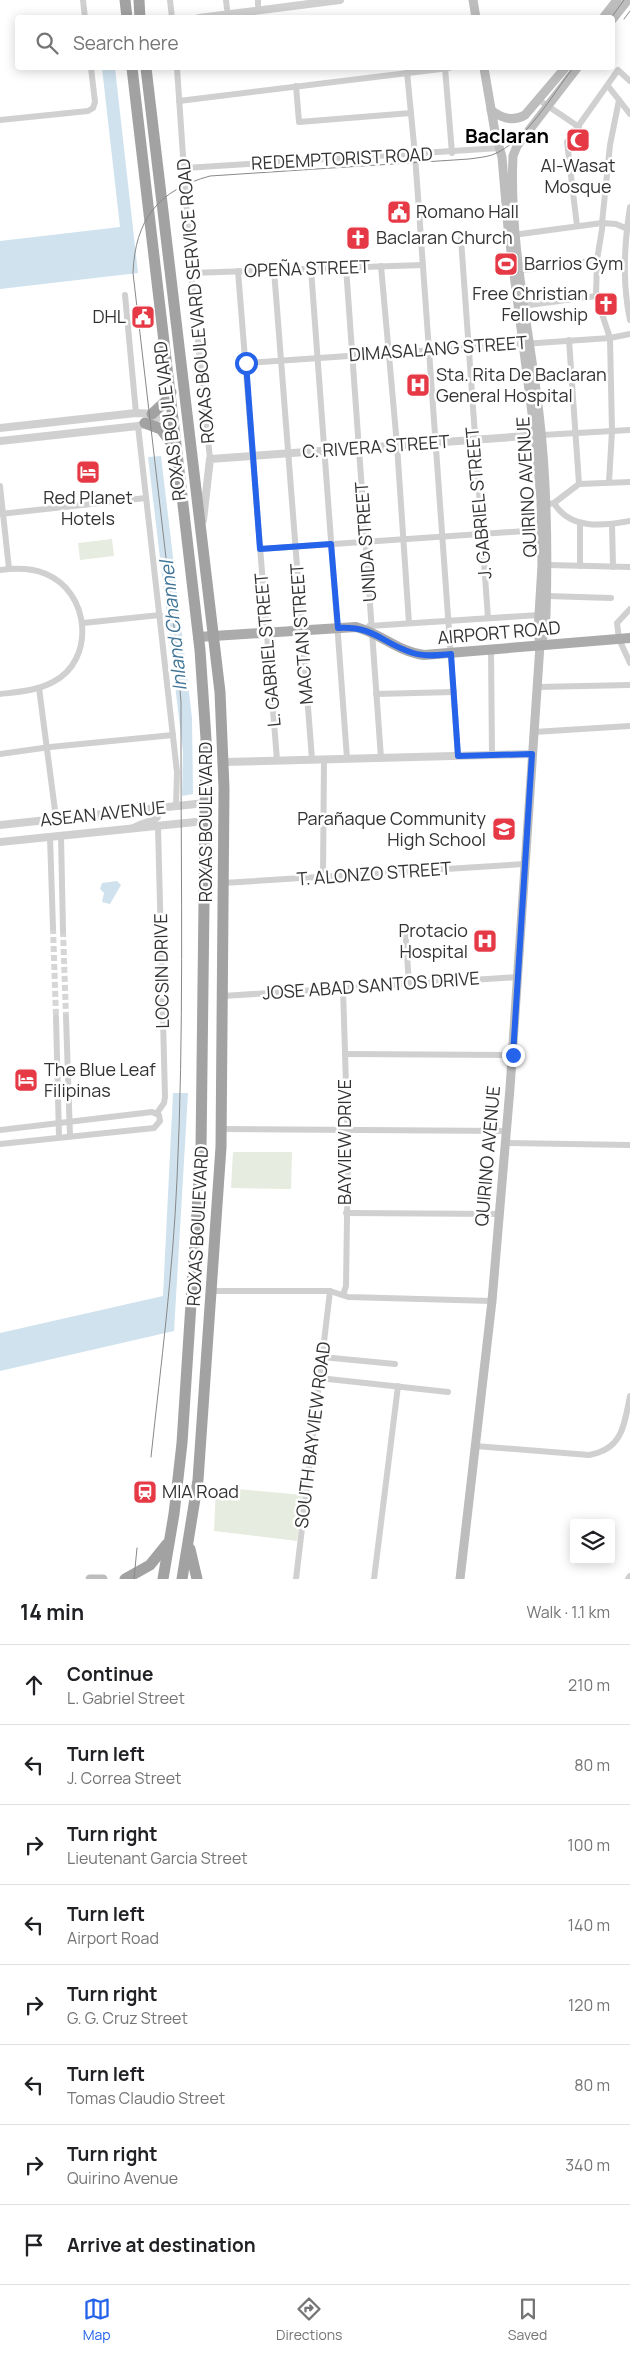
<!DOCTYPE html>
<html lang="en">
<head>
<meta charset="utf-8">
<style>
	body { margin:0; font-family:Manrope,sans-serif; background:#f6f6f6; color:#202124 }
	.controls { position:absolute; right:15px; bottom:15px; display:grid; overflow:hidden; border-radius:5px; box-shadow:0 2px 12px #0003 }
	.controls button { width:45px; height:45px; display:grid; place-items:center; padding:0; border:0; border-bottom:1px solid #e0e0e0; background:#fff; color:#202124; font:25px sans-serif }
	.stop { position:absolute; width:15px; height:15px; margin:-11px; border:4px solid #2563eb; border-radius:50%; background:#fff }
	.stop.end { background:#2563eb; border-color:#fff; box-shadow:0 1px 5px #0008 }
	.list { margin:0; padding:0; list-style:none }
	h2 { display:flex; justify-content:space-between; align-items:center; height:65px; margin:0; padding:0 20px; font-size:21px }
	h2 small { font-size:16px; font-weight:400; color:#757577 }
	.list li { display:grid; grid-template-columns:32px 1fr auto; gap:15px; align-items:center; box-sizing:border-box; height:80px; padding:0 20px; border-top:1px solid #e0e0e0 }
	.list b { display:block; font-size:19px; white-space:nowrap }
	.list p { margin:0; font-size:16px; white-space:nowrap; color:#757577 }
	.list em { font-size:16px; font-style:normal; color:#757577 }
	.icon { flex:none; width:28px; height:28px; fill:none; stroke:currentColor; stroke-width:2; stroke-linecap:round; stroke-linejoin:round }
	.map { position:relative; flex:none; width:630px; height:1579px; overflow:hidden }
	.search { position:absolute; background:#fff; box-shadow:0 2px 12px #0003; left:15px; right:15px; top:15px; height:55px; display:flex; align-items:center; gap:12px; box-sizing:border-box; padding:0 18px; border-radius:5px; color:#757577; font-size:19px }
	.sheet { height:705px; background:#fff }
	nav { display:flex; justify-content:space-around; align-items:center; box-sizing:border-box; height:70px; border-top:1px solid #e0e0e0; background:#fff; font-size:14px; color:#757577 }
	nav a { display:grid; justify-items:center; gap:2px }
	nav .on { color:#2563eb }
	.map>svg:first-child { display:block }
	.green { fill:#e6ecdf }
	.water { fill:#cfe2ee }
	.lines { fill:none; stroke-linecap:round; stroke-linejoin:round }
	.minor-tunnel { stroke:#d6d6d6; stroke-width:6; stroke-dasharray:6 3; stroke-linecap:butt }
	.minor { stroke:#d0d0d0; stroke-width:6 }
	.tertiary { stroke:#d0d0d0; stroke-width:8 }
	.secondary { stroke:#bdbdbd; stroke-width:9 }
	.primary { stroke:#ababab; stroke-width:10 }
	.trunk { stroke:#a2a2a2; stroke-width:11 }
	.tram { stroke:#888; stroke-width:1 }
	.route { stroke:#2563eb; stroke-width:6 }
	.labels { text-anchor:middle; stroke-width:5; stroke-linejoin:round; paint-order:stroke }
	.street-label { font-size:18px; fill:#333; stroke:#fff }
	.poi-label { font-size:18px; fill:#333; stroke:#fff; text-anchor:start }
	.water-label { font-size:19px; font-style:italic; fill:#3f7597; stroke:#fff }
	.quarter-label { font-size:20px; font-weight:bold; fill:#000; stroke:#fff }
</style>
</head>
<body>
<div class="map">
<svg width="630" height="1579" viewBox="0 0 630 1579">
	<rect width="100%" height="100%" fill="#fff"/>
	<g class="green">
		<polygon points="112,539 114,556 80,560 78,543"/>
		<polygon points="233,1152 292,1152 291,1189 231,1188"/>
		<polygon points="216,1487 303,1495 297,1541 214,1531"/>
	</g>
	<g class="water">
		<polygon points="102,68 115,68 138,273 0,289 0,241 120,227"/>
		<polygon points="161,456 192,718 193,794 182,796 183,752 148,457"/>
		<polygon points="117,881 121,885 110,904 102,902 104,893 100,889 102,883"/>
		<polygon points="173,1093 188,1093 174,1331 0,1371 0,1333 163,1296"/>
	</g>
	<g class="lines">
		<g class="minor-tunnel">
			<polyline points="53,928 56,1017"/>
			<polyline points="63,931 66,1017"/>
		</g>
		<g class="minor">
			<polyline points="83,0 85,18"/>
			<polyline points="170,0 172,18"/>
			<polyline points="226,0 227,9"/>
			<polyline points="258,0 258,5"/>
			<polyline points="177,68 191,273 210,459"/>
			<polyline points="445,68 452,153"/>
			<polyline points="407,72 415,155 458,756"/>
			<polyline points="296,86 299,122 411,113"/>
			<polyline points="608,86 630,114"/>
			<polyline points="539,100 579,127"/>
			<polyline points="179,101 449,68"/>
			<polyline points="0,120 88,111 93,108 95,102 91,68"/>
			<polyline points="185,168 500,148"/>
			<path d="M630 207C624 245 622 283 630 320"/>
			<polyline points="602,223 610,145 619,100"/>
			<polyline points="603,223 597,260 596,296 610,338 612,431 609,482"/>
			<polyline points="577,226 567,142 618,70 630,81"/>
			<polyline points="513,235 602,223 616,224 630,230"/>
			<polyline points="461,239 488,618"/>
			<polyline points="381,266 397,445 409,623"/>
			<polyline points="346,267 381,758"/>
			<polyline points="311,269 347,758"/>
			<polyline points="274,270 312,759"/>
			<polyline points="238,271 277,760"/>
			<polyline points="517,271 597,260"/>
			<polyline points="191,273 423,265"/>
			<polyline points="125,295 136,413"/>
			<polyline points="522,306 596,296"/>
			<polyline points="569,340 579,484"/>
			<polyline points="246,363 610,338 630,334"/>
			<polyline points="138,426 177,772 176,806"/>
			<polyline points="542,435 630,430"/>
			<polyline points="0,486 9,569"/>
			<path d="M554 503C570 530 603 526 630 521"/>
			<polyline points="544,505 554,503 579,484 630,482"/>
			<polyline points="0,514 146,498"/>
			<polyline points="612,524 613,567"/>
			<polyline points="260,549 541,530"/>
			<polyline points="548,565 630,567"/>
			<polyline points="580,566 580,524"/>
			<path d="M0 570C15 568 32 568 46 574 90 592 96 660 53 682 36 691 18 692 0 694"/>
			<polyline points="547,596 611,598"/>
			<polyline points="630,609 617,623 619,639 630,663"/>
			<polyline points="83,623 160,615"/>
			<polyline points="369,626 539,615"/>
			<polyline points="491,650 492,755"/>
			<polyline points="537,687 630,685"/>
			<polyline points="39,688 56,818"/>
			<polyline points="376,694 454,692"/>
			<polyline points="534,732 630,726"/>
			<polyline points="0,754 50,747 173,735"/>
			<polyline points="61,836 63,931"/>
			<polyline points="50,837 53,928"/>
			<polyline points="323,877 324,759"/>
			<polyline points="223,883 525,864"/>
			<polyline points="405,927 409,984"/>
			<polyline points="223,996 518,977"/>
			<polyline points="56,1017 59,1137"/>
			<polyline points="66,1017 70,1136"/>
			<polyline points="345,1054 513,1055"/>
			<polyline points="157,1113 164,1103 165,1097 158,826"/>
			<polyline points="221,1129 506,1131"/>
			<polyline points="0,1130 152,1112 159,1115 160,1121 154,1128 0,1144"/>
			<polyline points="505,1143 630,1145"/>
			<polyline points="346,1213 499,1214"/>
			<polyline points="212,1291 330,1291 348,1297 492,1301"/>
			<polyline points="343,1295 346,1286 348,1149 343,988"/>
			<polyline points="322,1357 395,1364"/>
			<polyline points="319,1378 448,1392"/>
			<path d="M475 1446 589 1455C623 1449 624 1425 630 1396"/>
			<polyline points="296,1579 330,1291"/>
			<polyline points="374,1579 398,1386"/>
			<polyline points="628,1579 630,1576"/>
		</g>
		<g class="tertiary">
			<polyline points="199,18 340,0"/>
			<polyline points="0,428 136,413 155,414 157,417 156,420 138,426 0,441"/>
			<polyline points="203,520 210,459 540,435"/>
			<polyline points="224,762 532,754"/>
			<polyline points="0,825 205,803"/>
			<path d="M134 828C141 823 151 823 157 817L156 808"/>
			<polyline points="0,842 205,821"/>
		</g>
		<g class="secondary">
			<polyline points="473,0 476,18"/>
			<polyline points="603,18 617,0"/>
			<polyline points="612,20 627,1"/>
			<polyline points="484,68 495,132 502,157 508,228 536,444 541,500 542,565 538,631 540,645"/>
			<path d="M491 110C501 118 513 122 525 115L565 68"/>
			<polyline points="90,1579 103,1579"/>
			<path d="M460 1579 492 1301 510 1088 540 645 545 632 546 614C548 546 547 480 539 413 529 328 509 241 513 156L517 146 577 68"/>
		</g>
		<path class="primary" d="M198 637 356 627C380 633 398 652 424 655L630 638"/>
		<g class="trunk">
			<polyline points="125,0 127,18"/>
			<polyline points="139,0 140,18"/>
			<polyline points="132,68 200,650 206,739 201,1149 182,1443 174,1514 163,1579"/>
			<polyline points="146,68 220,692 224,788 221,1147 198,1480 182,1579"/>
			<polyline points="152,414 166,401 171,392"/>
			<polyline points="145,423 161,429 175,448"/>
			<polyline points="190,1549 197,1579"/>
			<polyline points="125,1579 150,1565 167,1544"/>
		</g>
		<g class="tram">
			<polyline points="611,18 624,0"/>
			<polyline points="624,19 630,11"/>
			<path d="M151 1457C161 1364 173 1272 177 1179 184 1033 181 886 181 741V702L176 644 133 273C135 220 158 190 210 176L469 159C477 158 485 157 492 155 526 142 552 95 573 68"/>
			<polyline points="134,1579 137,1548"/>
		</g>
	</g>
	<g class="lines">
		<path class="route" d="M246 363 260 549 331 544 338 628C375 626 381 643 413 653 425 657 439 655 451 654L458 756 532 754 513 1055"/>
	</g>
	<defs>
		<g id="mosque-square" transform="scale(1.25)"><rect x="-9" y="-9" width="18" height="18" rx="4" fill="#e63946" stroke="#fff"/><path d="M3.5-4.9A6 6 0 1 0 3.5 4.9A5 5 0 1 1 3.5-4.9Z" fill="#fff"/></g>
		<g id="civic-square" transform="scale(1.25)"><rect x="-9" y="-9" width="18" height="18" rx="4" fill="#e63946" stroke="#fff"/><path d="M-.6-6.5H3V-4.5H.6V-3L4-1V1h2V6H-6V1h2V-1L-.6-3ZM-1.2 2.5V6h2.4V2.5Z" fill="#fff"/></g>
		<g id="church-square" transform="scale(1.25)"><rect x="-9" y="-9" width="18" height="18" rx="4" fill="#e63946" stroke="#fff"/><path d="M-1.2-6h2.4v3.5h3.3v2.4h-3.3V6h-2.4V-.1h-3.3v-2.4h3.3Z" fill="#fff"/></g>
		<g id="stadium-square" transform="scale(1.25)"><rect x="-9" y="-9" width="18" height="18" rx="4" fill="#e63946" stroke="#fff"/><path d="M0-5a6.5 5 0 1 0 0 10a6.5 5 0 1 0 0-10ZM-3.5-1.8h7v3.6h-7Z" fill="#fff"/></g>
		<g id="hospital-square" transform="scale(1.25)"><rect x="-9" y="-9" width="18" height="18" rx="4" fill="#e63946" stroke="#fff"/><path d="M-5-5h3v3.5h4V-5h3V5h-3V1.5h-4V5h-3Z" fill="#fff"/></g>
		<g id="hotel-square" transform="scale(1.25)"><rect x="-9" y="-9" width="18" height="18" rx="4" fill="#e63946" stroke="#fff"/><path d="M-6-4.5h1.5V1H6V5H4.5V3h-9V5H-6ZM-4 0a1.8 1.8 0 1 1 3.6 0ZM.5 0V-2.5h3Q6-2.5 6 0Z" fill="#fff"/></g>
		<g id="school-square" transform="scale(1.25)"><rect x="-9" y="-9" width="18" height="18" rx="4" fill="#e63946" stroke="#fff"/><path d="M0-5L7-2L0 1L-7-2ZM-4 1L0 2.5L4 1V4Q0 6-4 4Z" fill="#fff"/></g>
		<g id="station-square" transform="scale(1.25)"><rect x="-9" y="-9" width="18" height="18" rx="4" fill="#e63946" stroke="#fff"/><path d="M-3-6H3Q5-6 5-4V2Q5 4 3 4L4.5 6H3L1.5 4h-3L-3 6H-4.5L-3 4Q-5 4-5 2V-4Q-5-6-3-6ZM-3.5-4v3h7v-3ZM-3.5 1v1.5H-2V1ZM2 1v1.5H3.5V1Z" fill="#fff"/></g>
	</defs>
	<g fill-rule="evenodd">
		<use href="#mosque-square" x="578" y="140"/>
		<use href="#civic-square" x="399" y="212"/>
		<use href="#church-square" x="358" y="238"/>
		<use href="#stadium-square" x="506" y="264"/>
		<use href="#church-square" x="606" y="304"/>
		<use href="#civic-square" x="143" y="317"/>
		<use href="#hospital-square" x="418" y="385"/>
		<use href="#hotel-square" x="88" y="472"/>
		<use href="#school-square" x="504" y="829"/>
		<use href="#hospital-square" x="485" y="941"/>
		<use href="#hotel-square" x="26" y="1080"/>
		<use href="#station-square" x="145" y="1492"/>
	</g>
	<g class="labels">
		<g class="street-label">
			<text transform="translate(342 159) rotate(-3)" y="6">REDEMPTORIST ROAD</text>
			<text transform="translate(307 269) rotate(-2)" y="6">OPEÑA STREET</text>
			<text transform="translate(196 301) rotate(-95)" y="6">ROXAS BOULEVARD SERVICE ROAD</text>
			<text transform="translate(438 349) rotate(-4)" y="6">DIMASALANG STREET</text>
			<text transform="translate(170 421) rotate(-97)" y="6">ROXAS BOULEVARD</text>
			<text transform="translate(376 447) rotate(-4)" y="6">C. RIVERA STREET</text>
			<text transform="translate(527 487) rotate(-93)" y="6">QUIRINO AVENUE</text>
			<text transform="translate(479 503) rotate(-95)" y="6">J. GABRIEL STREET</text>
			<text transform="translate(366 542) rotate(-94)" y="6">UNIDA STREET</text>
			<text transform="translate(499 633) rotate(-5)" y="6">AIRPORT ROAD</text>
			<text transform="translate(302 634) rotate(-94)" y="6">MACTAN STREET</text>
			<text transform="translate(268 650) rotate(-95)" y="6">L. GABRIEL STREET</text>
			<text transform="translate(103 814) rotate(-6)" y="6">ASEAN AVENUE</text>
			<text transform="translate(206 822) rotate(-90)" y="6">ROXAS BOULEVARD</text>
			<text transform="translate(374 874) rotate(-4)" y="6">T. ALONZO STREET</text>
			<text transform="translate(162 971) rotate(-91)" y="6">LOCSIN DRIVE</text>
			<text transform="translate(371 986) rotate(-4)" y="6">JOSE ABAD SANTOS DRIVE</text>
			<text transform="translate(345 1142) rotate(-90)" y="6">BAYVIEW DRIVE</text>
			<text transform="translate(488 1156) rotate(-85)" y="6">QUIRINO AVENUE</text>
			<text transform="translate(198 1226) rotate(-87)" y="6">ROXAS BOULEVARD</text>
			<text transform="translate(313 1435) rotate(-83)" y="6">SOUTH BAYVIEW ROAD</text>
		</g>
		<g class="poi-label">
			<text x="578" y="172" text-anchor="middle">Al-Wasat<tspan x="578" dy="21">Mosque</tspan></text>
			<text x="416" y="218">Romano Hall</text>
			<text x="376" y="244">Baclaran Church</text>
			<text x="524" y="270">Barrios Gym</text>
			<text x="588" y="300" text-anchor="end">Free Christian<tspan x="588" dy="21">Fellowship</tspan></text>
			<text x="126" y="323" text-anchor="end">DHL</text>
			<text x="436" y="381">Sta. Rita De Baclaran<tspan x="436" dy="21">General Hospital</tspan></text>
			<text x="88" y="504" text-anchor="middle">Red Planet<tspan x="88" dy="21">Hotels</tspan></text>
			<text x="486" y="825" text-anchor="end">Parañaque Community<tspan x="486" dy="21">High School</tspan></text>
			<text x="468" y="937" text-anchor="end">Protacio<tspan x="468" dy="21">Hospital</tspan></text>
			<text x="44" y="1076">The Blue Leaf<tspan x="44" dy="21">Filipinas</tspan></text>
			<text x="162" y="1498">MIA Road</text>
		</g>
		<g class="water-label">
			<text transform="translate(173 626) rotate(-96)" y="7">Inland Channel</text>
		</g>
		<g class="quarter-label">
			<text x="507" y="143">Baclaran</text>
		</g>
	</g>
</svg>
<div class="controls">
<button><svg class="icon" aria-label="layers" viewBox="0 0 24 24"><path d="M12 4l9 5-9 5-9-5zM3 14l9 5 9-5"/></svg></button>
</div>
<div class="stop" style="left:246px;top:363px"></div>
<div class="stop end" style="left:513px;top:1055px"></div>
<div class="search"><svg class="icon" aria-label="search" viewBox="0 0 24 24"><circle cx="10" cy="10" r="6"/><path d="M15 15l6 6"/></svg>Search here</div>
</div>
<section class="sheet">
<h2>14 min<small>Walk · 1.1 km</small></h2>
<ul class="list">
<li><svg class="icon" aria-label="ahead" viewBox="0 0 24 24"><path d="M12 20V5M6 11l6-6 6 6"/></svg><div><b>Continue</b><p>L. Gabriel Street</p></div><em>210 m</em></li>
<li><svg class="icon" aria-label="left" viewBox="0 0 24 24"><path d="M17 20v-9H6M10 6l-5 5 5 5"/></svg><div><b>Turn left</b><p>J. Correa Street</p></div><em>80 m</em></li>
<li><svg class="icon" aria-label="right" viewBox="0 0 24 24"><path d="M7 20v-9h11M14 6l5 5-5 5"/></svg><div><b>Turn right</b><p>Lieutenant Garcia Street</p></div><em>100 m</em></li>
<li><svg class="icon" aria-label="left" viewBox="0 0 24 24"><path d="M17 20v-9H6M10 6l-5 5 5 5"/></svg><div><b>Turn left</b><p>Airport Road</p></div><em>140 m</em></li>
<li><svg class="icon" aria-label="right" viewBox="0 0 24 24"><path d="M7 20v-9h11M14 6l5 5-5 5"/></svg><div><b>Turn right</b><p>G. G. Cruz Street</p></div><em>120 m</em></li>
<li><svg class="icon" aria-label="left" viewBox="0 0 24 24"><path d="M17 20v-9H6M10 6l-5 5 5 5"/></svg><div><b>Turn left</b><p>Tomas Claudio Street</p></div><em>80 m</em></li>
<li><svg class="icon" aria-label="right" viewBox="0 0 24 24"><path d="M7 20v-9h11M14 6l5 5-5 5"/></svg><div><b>Turn right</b><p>Quirino Avenue</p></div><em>340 m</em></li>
<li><svg class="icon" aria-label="arrive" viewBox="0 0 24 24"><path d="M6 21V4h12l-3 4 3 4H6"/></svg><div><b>Arrive at destination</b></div></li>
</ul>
</section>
<nav>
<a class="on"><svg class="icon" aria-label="map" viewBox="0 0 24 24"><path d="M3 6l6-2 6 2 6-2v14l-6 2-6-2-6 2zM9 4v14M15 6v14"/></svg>Map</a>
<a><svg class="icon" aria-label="directions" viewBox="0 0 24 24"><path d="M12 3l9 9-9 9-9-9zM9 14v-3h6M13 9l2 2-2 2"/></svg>Directions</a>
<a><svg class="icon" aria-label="saved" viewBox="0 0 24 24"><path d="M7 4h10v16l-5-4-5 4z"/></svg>Saved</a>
</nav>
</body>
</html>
